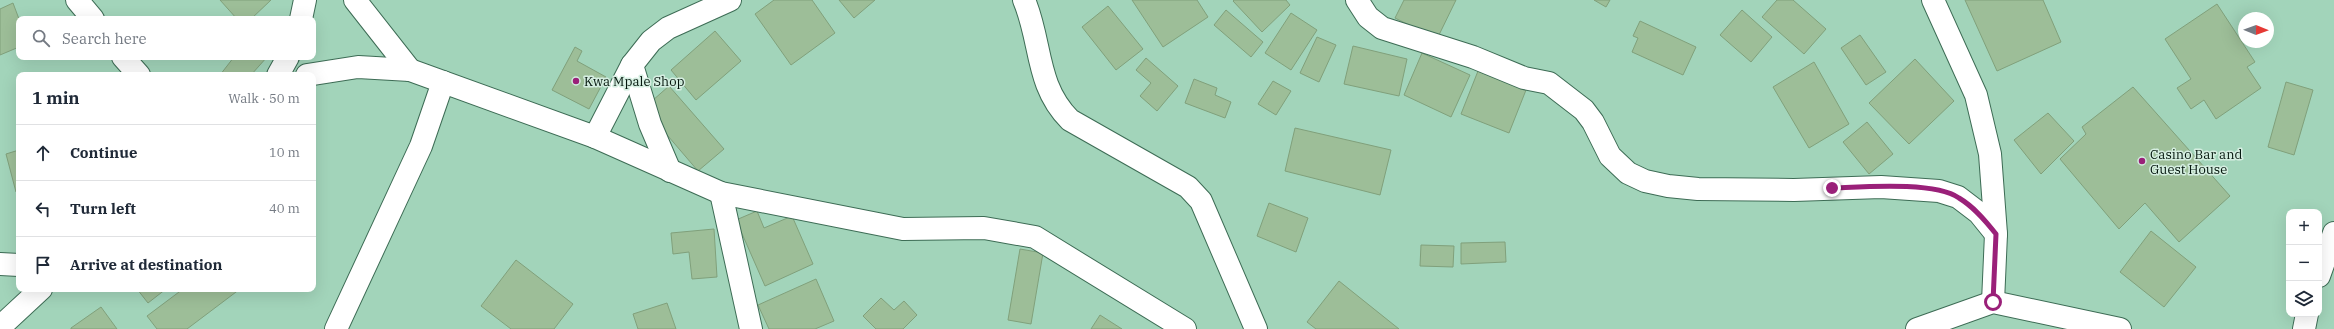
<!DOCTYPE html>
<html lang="en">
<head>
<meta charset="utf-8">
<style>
	body { margin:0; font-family:"IBM Plex Serif",serif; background:#f2f2f3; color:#1f2937 }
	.controls { position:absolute; right:12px; bottom:12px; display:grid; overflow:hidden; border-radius:8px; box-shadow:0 4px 16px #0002 }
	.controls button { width:36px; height:36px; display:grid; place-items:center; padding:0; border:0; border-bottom:1px solid #e0e1e3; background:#fff; color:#1f2937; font:20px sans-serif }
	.compass { position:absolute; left:2238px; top:12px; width:36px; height:36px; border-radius:50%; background:#fff; box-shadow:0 4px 16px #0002; rotate:91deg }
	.stop { position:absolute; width:12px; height:12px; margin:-9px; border:3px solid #9a2079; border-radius:50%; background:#fff }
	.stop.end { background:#9a2079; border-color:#fff; box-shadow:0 1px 4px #0008 }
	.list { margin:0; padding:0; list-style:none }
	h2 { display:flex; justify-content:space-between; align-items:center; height:52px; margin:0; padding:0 16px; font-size:17px }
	h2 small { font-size:13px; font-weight:400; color:#747a83 }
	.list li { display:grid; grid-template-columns:26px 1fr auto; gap:12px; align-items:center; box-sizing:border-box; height:56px; padding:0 16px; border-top:1px solid #e0e1e3 }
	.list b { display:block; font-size:15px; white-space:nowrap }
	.list em { font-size:13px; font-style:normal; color:#747a83 }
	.icon { flex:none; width:22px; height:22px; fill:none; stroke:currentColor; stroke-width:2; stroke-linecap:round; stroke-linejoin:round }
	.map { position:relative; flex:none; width:2334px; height:329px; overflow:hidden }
	.search { position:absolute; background:#fff; box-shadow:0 4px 16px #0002; left:16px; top:16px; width:300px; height:44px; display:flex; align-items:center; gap:10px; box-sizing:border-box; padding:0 14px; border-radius:8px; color:#747a83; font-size:15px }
	.panel { position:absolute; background:#fff; box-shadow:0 4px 16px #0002; left:16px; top:72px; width:300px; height:220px; border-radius:8px }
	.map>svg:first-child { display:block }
	.building { fill:#9dbe98; stroke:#80a07b }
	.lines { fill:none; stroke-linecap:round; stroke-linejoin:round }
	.minor-casing { stroke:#3d6c55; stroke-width:24 }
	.minor { stroke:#fff; stroke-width:22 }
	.route { stroke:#9a2079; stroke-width:5 }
	.poi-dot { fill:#9a2079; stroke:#d5eee1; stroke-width:1.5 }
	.labels { text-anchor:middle; stroke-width:3; stroke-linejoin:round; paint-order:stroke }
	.poi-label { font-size:13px; fill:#03150c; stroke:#d5eee1; text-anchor:start }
</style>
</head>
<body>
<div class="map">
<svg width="2334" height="329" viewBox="0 0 2334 329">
	<rect width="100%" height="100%" fill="#a2d4ba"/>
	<g class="building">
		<polygon points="220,0 271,0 251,19 237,19"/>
		<polygon points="774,0 812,0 835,33 791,65 755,14"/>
		<polygon points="839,0 875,0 854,18"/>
		<polygon points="1132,0 1197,0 1208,17 1163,47"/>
		<polygon points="1234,0 1286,0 1290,5 1262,32 1233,1"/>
		<polygon points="1404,0 1456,0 1437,39 1395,18"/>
		<polygon points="1594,0 1610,0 1606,7"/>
		<polygon points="1777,0 1793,0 1826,29 1804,54 1762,17"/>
		<polygon points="1965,0 2043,0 2061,42 1997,71"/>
		<polygon points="13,3 19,19 19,47 0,55 0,9"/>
		<polygon points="2217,4 2255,62 2247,67 2261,88 2216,119 2204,100 2191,109 2177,88 2191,79 2165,39"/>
		<polygon points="1108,6 1143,49 1116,70 1082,27"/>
		<polygon points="1226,10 1263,42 1251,57 1214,25"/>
		<polygon points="1742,10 1772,37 1751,62 1720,35"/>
		<polygon points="1291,13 1317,30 1291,70 1265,53"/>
		<polygon points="1640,21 1696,47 1683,75 1632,52 1638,38 1633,36"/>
		<polygon points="715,31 741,61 696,100 671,70"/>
		<polygon points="1860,35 1886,72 1866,85 1841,48"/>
		<polygon points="1317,37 1336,45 1319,82 1300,73"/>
		<polygon points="1353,46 1407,59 1399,96 1344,84"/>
		<polygon points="575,47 582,51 577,61 606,77 589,109 552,90"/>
		<polygon points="1422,53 1470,75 1451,117 1404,95"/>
		<polygon points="234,57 267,57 251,75 220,75"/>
		<polygon points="1146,58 1178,86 1157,111 1140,96 1151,83 1136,70"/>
		<polygon points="1915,59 1954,101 1909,144 1869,103"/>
		<polygon points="1814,62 1849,124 1809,148 1773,87"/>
		<polygon points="1478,71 1526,90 1509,133 1461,114"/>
		<polygon points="1194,79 1217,88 1215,95 1231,102 1225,118 1185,103"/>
		<polygon points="1273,81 1291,91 1276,115 1258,104"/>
		<polygon points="2286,82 2313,90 2294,155 2268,147"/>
		<polygon points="669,86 724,149 698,171 644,108"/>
		<polygon points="2133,87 2230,196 2179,242 2145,203 2119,229 2060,159 2086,134 2082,127"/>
		<polygon points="2048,113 2074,141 2041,174 2014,140"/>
		<polygon points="1867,122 1893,154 1869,174 1843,142"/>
		<polygon points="1295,128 1391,150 1380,195 1285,171"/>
		<polygon points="19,150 19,192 16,192 6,154"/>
		<polygon points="1269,203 1308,218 1296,252 1257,236"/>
		<polygon points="757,211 764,228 792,216 813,264 765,286 736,220"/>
		<polygon points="714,229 717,277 692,279 689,252 673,254 671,233"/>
		<polygon points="2151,231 2196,267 2164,307 2120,272"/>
		<polygon points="1505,242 1506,262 1461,264 1461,243"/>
		<polygon points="1421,245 1454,246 1453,267 1420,266"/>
		<polygon points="1020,249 1043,253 1031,324 1008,320"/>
		<polygon points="516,260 573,304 554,329 511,329 481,306"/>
		<polygon points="816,279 834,321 815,329 769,329 758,305"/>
		<polygon points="1339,281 1399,329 1316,329 1307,322"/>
		<polygon points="137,289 166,289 148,303"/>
		<polygon points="183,289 240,289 187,329 157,329 147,316"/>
		<polygon points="881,298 894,310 904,301 917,315 903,329 876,329 863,316"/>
		<polygon points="667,303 676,329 638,329 633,314"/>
		<polygon points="101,307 117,329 71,329 71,328"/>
		<polygon points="1100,315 1122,329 1091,329"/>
	</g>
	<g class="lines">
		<g class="minor-casing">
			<g id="minor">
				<polyline points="77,0 93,19"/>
				<polyline points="355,0 410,70"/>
				<path d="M1024 0C1042 42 1035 85 1070 120L1188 187 1201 201 1256 329"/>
				<polyline points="1357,0 1368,17 1382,28 1473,57 1524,78 1549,83 1584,110 1593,122 1610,156 1628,173 1645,181 1668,186 1698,189 1794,190 1881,187 1939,191 1958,197 1979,213 1996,234"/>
				<polyline points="1933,0 1976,95 1990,154 1996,234 1993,302"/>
				<polyline points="301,19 305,0"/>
				<polyline points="123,57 139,75"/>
				<polyline points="278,75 288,57"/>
				<polyline points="307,75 358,67 410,70 595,137 721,193 903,229 984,228 1035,237 1185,329"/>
				<polyline points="595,137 632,65"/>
				<polyline points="670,171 650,124 632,65 651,41 668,28 730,0"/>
				<polyline points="721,193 751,329"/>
				<polyline points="0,264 19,265"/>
				<polyline points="2319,276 2334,233"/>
				<polyline points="0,327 41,289"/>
				<polyline points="336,329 421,146 443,82"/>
				<polyline points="1917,329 1993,302 2120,329"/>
				<polyline points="2304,329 2307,314"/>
			</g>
		</g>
		<use href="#minor" class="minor"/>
	</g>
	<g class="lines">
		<path class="route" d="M1832 188C1862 187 1934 181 1959 198 1974 207 1985 220 1996 234L1993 302"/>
	</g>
	<g class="poi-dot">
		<circle cx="576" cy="81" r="4"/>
		<circle cx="2142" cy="161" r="4"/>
	</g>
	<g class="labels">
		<g class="poi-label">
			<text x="584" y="86">Kwa Mpale Shop</text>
			<text x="2150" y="159">Casino Bar and<tspan x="2150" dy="15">Guest House</tspan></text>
		</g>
	</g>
</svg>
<div class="controls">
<button>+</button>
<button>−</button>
<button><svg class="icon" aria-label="layers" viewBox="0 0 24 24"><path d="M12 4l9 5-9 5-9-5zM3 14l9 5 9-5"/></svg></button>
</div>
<svg class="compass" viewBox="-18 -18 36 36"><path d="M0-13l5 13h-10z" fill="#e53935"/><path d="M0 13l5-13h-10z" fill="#747a83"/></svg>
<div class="stop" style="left:1993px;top:302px"></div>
<div class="stop end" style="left:1832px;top:188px"></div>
<div class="search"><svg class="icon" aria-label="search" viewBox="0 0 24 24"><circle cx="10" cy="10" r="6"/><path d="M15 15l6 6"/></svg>Search here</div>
<section class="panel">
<h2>1 min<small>Walk · 50 m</small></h2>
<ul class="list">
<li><svg class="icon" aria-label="ahead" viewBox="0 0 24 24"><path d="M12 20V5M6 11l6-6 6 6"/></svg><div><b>Continue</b></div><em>10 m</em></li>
<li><svg class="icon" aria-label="left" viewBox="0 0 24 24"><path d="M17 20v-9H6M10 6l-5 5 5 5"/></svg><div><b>Turn left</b></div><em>40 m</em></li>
<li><svg class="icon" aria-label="arrive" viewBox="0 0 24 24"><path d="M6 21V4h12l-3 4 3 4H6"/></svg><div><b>Arrive at destination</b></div></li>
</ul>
</section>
</div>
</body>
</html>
